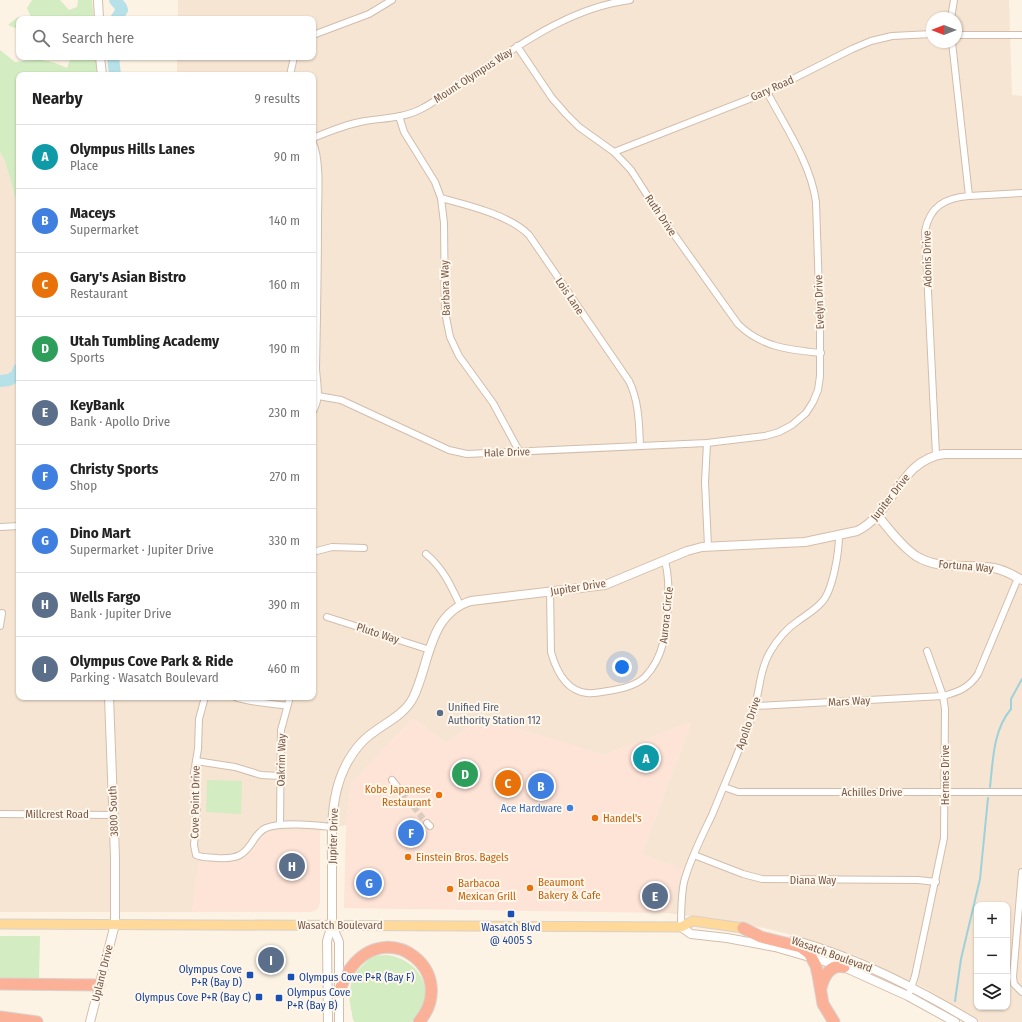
<!DOCTYPE html>
<html lang="en">
<head>
<meta charset="utf-8">
<style>
	body { margin:0; font-family:"Fira Sans Condensed",sans-serif; background:#f2f2f2; color:#222 }
	.controls { position:absolute; right:12px; bottom:12px; display:grid; overflow:hidden; border-radius:8px; box-shadow:0 1px 3px #0004 }
	.controls button { width:36px; height:36px; display:grid; place-items:center; padding:0; border:0; border-bottom:1px solid #e0e0e0; background:#fff; color:#222; font:20px sans-serif }
	.compass { position:absolute; left:926px; top:12px; width:36px; height:36px; border-radius:50%; background:#fff; box-shadow:0 1px 3px #0004; rotate:270deg }
	.you { position:absolute; left:622px; top:667px; width:14px; height:14px; margin:-10px; border:3px solid #fff; border-radius:50%; background:#1a73e8; box-shadow:0 0 0 6px #1a73e833 }
	.badge { display:grid; place-items:center; width:26px; height:26px; border-radius:50%; background:#0b8043; color:#fff; font-size:13px; font-weight:700 }
	.pin { position:absolute; translate:-50% -50%; border:2px solid #fff; box-shadow:0 1px 4px #0006 }
	.list { margin:0; padding:0; list-style:none }
	h2 { display:flex; justify-content:space-between; align-items:center; height:52px; margin:0; padding:0 16px; font-size:17px }
	h2 small { font-size:13px; font-weight:400; color:#767676 }
	.list li { display:grid; grid-template-columns:26px 1fr auto; gap:12px; align-items:center; box-sizing:border-box; height:64px; padding:0 16px; border-top:1px solid #e0e0e0 }
	.list b { display:block; font-size:15px; white-space:nowrap }
	.list p { margin:0; font-size:13px; white-space:nowrap; color:#767676 }
	.list em { font-size:13px; font-style:normal; color:#767676 }
	.icon { flex:none; width:22px; height:22px; fill:none; stroke:currentColor; stroke-width:2; stroke-linecap:round; stroke-linejoin:round }
	.map { position:relative; flex:none; width:1022px; height:1022px; overflow:hidden }
	.search { position:absolute; background:#fff; box-shadow:0 1px 3px #0004; left:16px; top:16px; width:300px; height:44px; display:flex; align-items:center; gap:10px; box-sizing:border-box; padding:0 14px; border-radius:8px; color:#767676; font-size:15px }
	.panel { position:absolute; background:#fff; box-shadow:0 1px 3px #0004; left:16px; top:72px; width:300px; height:628px; border-radius:8px }
	.map>svg:first-child { display:block }
	.residential { fill:#f6e5d2; fill-rule:evenodd }
	.commercial { fill:#fee3d7 }
	.green { fill:#d3ecc2 }
	.lines { fill:none; stroke-linecap:round; stroke-linejoin:round }
	.stream { stroke:#9dd1db; stroke-width:2 }
	.river { stroke:#b7e1e8; stroke-width:12 }
	.street-tunnel { stroke:#dcccbd; stroke-width:6; stroke-dasharray:6 3; stroke-linecap:butt }
	.street-casing { stroke:#d2bdac; stroke-width:8 }
	.secondary-casing { stroke:#d5bdaa; stroke-width:10 }
	.primary-casing { stroke:#d9d1cc; stroke-width:11 }
	.highway-casing { stroke:#d9d1cc; stroke-width:13 }
	.street { stroke:#fff; stroke-width:6 }
	.secondary { stroke:#fff; stroke-width:8 }
	.primary { stroke:#ffd99a; stroke-width:9 }
	.highway { stroke:#fbb198; stroke-width:11 }
	.service-dot { fill:#5c6f8a; stroke:#fff7ec; stroke-width:1.5 }
	.food-dot { fill:#e8710a; stroke:#fff7ec; stroke-width:1.5 }
	.shop-dot { fill:#3f7fe0; stroke:#fff7ec; stroke-width:1.5 }
	.transit-dot { fill:#1a4fb4; stroke:#fff7ec; stroke-width:1.5 }
	.labels { text-anchor:middle; stroke-width:4; stroke-linejoin:round; paint-order:stroke }
	.street-label { font-size:11px; fill:#785948; stroke:#fff7ec }
	.service-label { font-size:11px; fill:#4e5e75; stroke:#fff7ec; text-anchor:start }
	.food-label { font-size:11px; fill:#c56008; stroke:#fff7ec; text-anchor:start }
	.shop-label { font-size:11px; fill:#366cbe; stroke:#fff7ec; text-anchor:end }
	.transit-label { font-size:11px; fill:#164399; stroke:#fff7ec; text-anchor:end }
</style>
</head>
<body>
<div class="map">
<svg width="1022" height="1022" viewBox="0 0 1022 1022">
	<rect width="100%" height="100%" fill="#fdf3e4"/>
	<path class="residential" d="M178 0H1009L1012 95 1022 96V1022H980L925 988 859 957 817 942 769 929 719 920 667 913 682 870 642 854 691 723 603 755 483 718 446 743 413 718 351 784 346 825 320 831H270L261 838 250 854 245 859 239 862 232 863 199 862 192 912H0V152L5 161 19 211V697H313V75H177V57H313V19H178ZM932 18H956V42H932ZM977 905H1007V1007H977Z"/>
	<g class="commercial">
		<polygon points="413,718 446,743 483,718 603,755 691,723 642,854 682,870 667,913 344,908 346,825 351,784"/>
		<polygon points="270,831 320,831 320,903 318,909 311,912 192,912 199,861 232,863 239,862 245,859 250,854 261,838"/>
	</g>
	<g class="green">
		<polygon points="32,0 60,0 69,10 77,7 78,0 92,0 94,19 19,19 19,43 17,44 18,29 8,25 18,17 31,17 27,8"/>
		<path d="M0 50 15 62C38 59 46 58 67 68L71 57H97L98 75H19V211L5 161 0 152Z"/>
		<polygon points="207,780 242,781 241,814 206,812"/>
		<polygon points="0,936 40,936 39,980 0,979"/>
		<path d="M387 955C422 960 440 997 411 1022H355L353 1020 349 997 351 984 357 971 372 956Z"/>
	</g>
	<g class="lines">
		<g class="stream">
			<path d="M990 787C993 761 993 730 1011 709V699L1022 679"/>
			<polyline points="955,1001 961,959 980,879 988,798"/>
		</g>
		<g class="river">
			<polyline points="115,0 121,7 122,10 116,19"/>
			<polyline points="113,57 115,75"/>
			<polyline points="0,381 9,380 16,376 19,369"/>
		</g>
		<polyline class="street-tunnel" points="402,793 427,823"/>
		<g class="street-casing">
			<g id="street">
				<polyline points="951,18 954,0"/>
				<polyline points="313,35 369,14 392,0"/>
				<polyline points="956,35 1021,35"/>
				<path d="M517 46 552 98 566 114 579 127 614 152 631 170 658 212 738 324C761 347 789 350 821 353"/>
				<polyline points="290,75 294,57"/>
				<polyline points="399,116 404,132 435,182 441,198 444,223 445,312 450,337 459,356 493,403 519,451"/>
				<path d="M313 138C330 131 347 124 365 121 384 118 404 118 421 109 435 102 449 91 462 83 514 49 567 8 630 0"/>
				<path d="M313 143C321 161 318 198 318 219 318 269 317 319 316 369 317 384 321 397 313 411"/>
				<polyline points="614,152 767,92 852,49 871,41 892,36 932,34"/>
				<polyline points="969,196 1022,193"/>
				<path d="M441 198C467 205 510 215 529 235L629 381C639 401 639 424 640 445"/>
				<path d="M318 396 341 400 449 450 467 454 707 443 765 436 779 432 792 425 806 413 813 402 818 390 820 376V323L816 202C811 164 785 126 767 92"/>
				<polyline points="707,443 705,482 708,546"/>
				<path d="M936 455 925 231C930 206 945 198 969 196L952 42"/>
				<polyline points="0,527 19,526"/>
				<polyline points="313,552 332,547 364,548"/>
				<path d="M426 554C443 568 451 586 460 605"/>
				<path d="M550 592 551 652C556 670 566 691 587 693 596 694 606 691 614 690 625 688 637 685 645 677 664 657 666 632 668 606 669 590 669 576 665 561"/>
				<polyline points="327,617 430,650"/>
				<polyline points="0,626 2,613"/>
				<path d="M205 697 199 719 198 749 194 773 197 805 194 845 196 855C202 858 210 857 217 858 238 859 244 856 255 838 258 834 261 830 266 828 281 822 315 825 331 827"/>
				<path d="M235 697C252 703 270 703 287 706"/>
				<polyline points="756,706 943,696 927,651"/>
				<polyline points="196,761 235,767 261,775 280,776"/>
				<polyline points="392,780 402,793"/>
				<polyline points="724,787 738,792 1022,792"/>
				<polyline points="0,814 113,815"/>
				<polyline points="427,823 430,826"/>
				<polyline points="280,825 281,730 290,697"/>
				<polyline points="694,855 743,874 762,879 918,880 936,882"/>
				<polyline points="1022,872 1013,977 1014,984 1022,992"/>
				<path d="M681 927C681 912 681 897 684 882 690 859 702 836 712 815 725 783 739 751 751 719 760 697 758 673 770 652 777 640 786 629 798 621 806 615 815 610 822 602 833 590 839 552 839 535"/>
				<path d="M910 991 915 976 944 838 945 709 943 696C958 692 969 688 978 674L1018 578"/>
			</g>
		</g>
		<g class="secondary-casing">
			<g id="secondary">
				<polyline points="98,0 99,19"/>
				<polyline points="100,57 102,75"/>
				<path d="M878 516C889 529 901 546 916 556 940 571 967 563 994 568 1005 570 1013 575 1022 580"/>
				<polyline points="332,925 339,942 339,1022"/>
				<polyline points="681,927 691,934 727,938 775,947 844,967 908,996 955,1022"/>
				<path d="M794 940C858 958 916 988 973 1022"/>
				<polyline points="90,1022 115,924 115,857 109,697"/>
				<path d="M328 1022 327 941 332 925C332 904 332 882 332 861 331 819 331 776 361 743 376 726 402 719 413 698 430 664 428 614 471 601L605 585 687 551 702 547 805 542 857 531C894 513 899 460 944 454H1022"/>
			</g>
		</g>
		<g class="primary-casing">
			<polyline id="primary" points="0,924 681,927 693,921 743,928"/>
		</g>
		<g class="highway-casing">
			<g id="highway">
				<polyline points="743,928 761,937 801,947 809,953 816,966 818,975 823,1004 834,1022"/>
				<polyline points="0,984 99,985"/>
				<path d="M821 988C824 976 830 964 844 967"/>
				<path d="M339 992C342 984 345 976 350 969 389 915 460 973 419 1022"/>
				<polyline points="0,1017 37,1022"/>
			</g>
		</g>
		<use href="#street" class="street"/>
		<use href="#secondary" class="secondary"/>
		<use href="#primary" class="primary"/>
		<use href="#highway" class="highway"/>
	</g>
	<circle class="service-dot" cx="440" cy="713" r="4"/>
	<g class="food-dot">
		<circle cx="439" cy="795" r="4"/>
		<circle cx="595" cy="818" r="4"/>
		<circle cx="408" cy="857" r="4"/>
		<circle cx="530" cy="888" r="4"/>
		<circle cx="450" cy="889" r="4"/>
	</g>
	<circle class="shop-dot" cx="570" cy="808" r="4"/>
	<g class="transit-dot">
		<rect x="507" y="910" width="8" height="8" rx="2"/>
		<rect x="246" y="971" width="8" height="8" rx="2"/>
		<rect x="287" y="973" width="8" height="8" rx="2"/>
		<rect x="255" y="993" width="8" height="8" rx="2"/>
		<rect x="275" y="994" width="8" height="8" rx="2"/>
	</g>
	<g class="labels">
		<g class="street-label">
			<text transform="translate(473 75) rotate(-33)" y="4">Mount Olympus Way</text>
			<text transform="translate(772 88) rotate(-24)" y="4">Gary Road</text>
			<text transform="translate(661 215) rotate(56)" y="4">Ruth Drive</text>
			<text transform="translate(927 259) rotate(-91)" y="4">Adonis Drive</text>
			<text transform="translate(445 288) rotate(-92)" y="4">Barbara Way</text>
			<text transform="translate(570 296) rotate(56)" y="4">Lois Lane</text>
			<text transform="translate(819 302) rotate(-92)" y="4">Evelyn Drive</text>
			<text transform="translate(507 452) rotate(-2)" y="4">Hale Drive</text>
			<text transform="translate(890 497) rotate(-52)" y="4">Jupiter Drive</text>
			<text transform="translate(966 566) rotate(5)" y="4">Fortuna Way</text>
			<text transform="translate(578 587) rotate(-9)" y="4">Jupiter Drive</text>
			<text transform="translate(666 615) rotate(-84)" y="4">Aurora Circle</text>
			<text transform="translate(378 633) rotate(18)" y="4">Pluto Way</text>
			<text transform="translate(849 701) rotate(-3)" y="4">Mars Way</text>
			<text transform="translate(748 723) rotate(-71)" y="4">Apollo Drive</text>
			<text transform="translate(281 760) rotate(-89)" y="4">Oakrim Way</text>
			<text transform="translate(945 775) rotate(-90)" y="4">Hermes Drive</text>
			<text x="872" y="796">Achilles Drive</text>
			<text transform="translate(195 802) rotate(-89)" y="4">Cove Point Drive</text>
			<text transform="translate(113 811) rotate(-92)" y="4">3800 South</text>
			<text x="57" y="818">Millcrest Road</text>
			<text transform="translate(333 836) rotate(-88)" y="4">Jupiter Drive</text>
			<text x="813" y="884">Diana Way</text>
			<text x="340" y="929">Wasatch Boulevard</text>
			<text transform="translate(832 954) rotate(20)" y="4">Wasatch Boulevard</text>
			<text transform="translate(102 973) rotate(-76)" y="4">Upland Drive</text>
		</g>
		<g class="service-label">
			<text x="448" y="711">Unified Fire<tspan x="448" dy="13">Authority Station 112</tspan></text>
		</g>
		<g class="food-label">
			<text x="431" y="793" text-anchor="end">Kobe Japanese<tspan x="431" dy="13">Restaurant</tspan></text>
			<text x="603" y="822">Handel's</text>
			<text x="416" y="861">Einstein Bros. Bagels</text>
			<text x="538" y="886">Beaumont<tspan x="538" dy="13">Bakery &amp; Cafe</tspan></text>
			<text x="458" y="887">Barbacoa<tspan x="458" dy="13">Mexican Grill</tspan></text>
		</g>
		<g class="shop-label">
			<text x="562" y="812">Ace Hardware</text>
		</g>
		<g class="transit-label">
			<text x="511" y="931" text-anchor="middle">Wasatch Blvd<tspan x="511" dy="13">@ 4005 S</tspan></text>
			<text x="242" y="973">Olympus Cove<tspan x="242" dy="13">P+R (Bay D)</tspan></text>
			<text x="299" y="981" text-anchor="start">Olympus Cove P+R (Bay F)</text>
			<text x="287" y="996" text-anchor="start">Olympus Cove<tspan x="287" dy="13">P+R (Bay B)</tspan></text>
			<text x="251" y="1001">Olympus Cove P+R (Bay C)</text>
		</g>
	</g>
</svg>
<div class="controls">
<button>+</button>
<button>−</button>
<button><svg class="icon" aria-label="layers" viewBox="0 0 24 24"><path d="M12 4l9 5-9 5-9-5zM3 14l9 5 9-5"/></svg></button>
</div>
<svg class="compass" viewBox="-18 -18 36 36"><path d="M0-13l5 13h-10z" fill="#e53935"/><path d="M0 13l5-13h-10z" fill="#767676"/></svg>
<div class="you"></div>
<div class="pin badge" style="left:646px;top:758px;background:#0f9aa8">A</div>
<div class="pin badge" style="left:541px;top:786px;background:#3f7fe0">B</div>
<div class="pin badge" style="left:508px;top:783px;background:#e8710a">C</div>
<div class="pin badge" style="left:465px;top:774px;background:#2e9e5b">D</div>
<div class="pin badge" style="left:655px;top:896px;background:#5c6f8a">E</div>
<div class="pin badge" style="left:411px;top:833px;background:#3f7fe0">F</div>
<div class="pin badge" style="left:369px;top:883px;background:#3f7fe0">G</div>
<div class="pin badge" style="left:292px;top:866px;background:#5c6f8a">H</div>
<div class="pin badge" style="left:271px;top:960px;background:#5c6f8a">I</div>
<div class="search"><svg class="icon" aria-label="search" viewBox="0 0 24 24"><circle cx="10" cy="10" r="6"/><path d="M15 15l6 6"/></svg>Search here</div>
<section class="panel">
<h2>Nearby<small>9 results</small></h2>
<ul class="list">
<li><span class="badge" style="background:#0f9aa8">A</span><div><b>Olympus Hills Lanes</b><p>Place</p></div><em>90 m</em></li>
<li><span class="badge" style="background:#3f7fe0">B</span><div><b>Maceys</b><p>Supermarket</p></div><em>140 m</em></li>
<li><span class="badge" style="background:#e8710a">C</span><div><b>Gary's Asian Bistro</b><p>Restaurant</p></div><em>160 m</em></li>
<li><span class="badge" style="background:#2e9e5b">D</span><div><b>Utah Tumbling Academy</b><p>Sports</p></div><em>190 m</em></li>
<li><span class="badge" style="background:#5c6f8a">E</span><div><b>KeyBank</b><p>Bank · Apollo Drive</p></div><em>230 m</em></li>
<li><span class="badge" style="background:#3f7fe0">F</span><div><b>Christy Sports</b><p>Shop</p></div><em>270 m</em></li>
<li><span class="badge" style="background:#3f7fe0">G</span><div><b>Dino Mart</b><p>Supermarket · Jupiter Drive</p></div><em>330 m</em></li>
<li><span class="badge" style="background:#5c6f8a">H</span><div><b>Wells Fargo</b><p>Bank · Jupiter Drive</p></div><em>390 m</em></li>
<li><span class="badge" style="background:#5c6f8a">I</span><div><b>Olympus Cove Park &amp; Ride</b><p>Parking · Wasatch Boulevard</p></div><em>460 m</em></li>
</ul>
</section>
</div>
</body>
</html>
